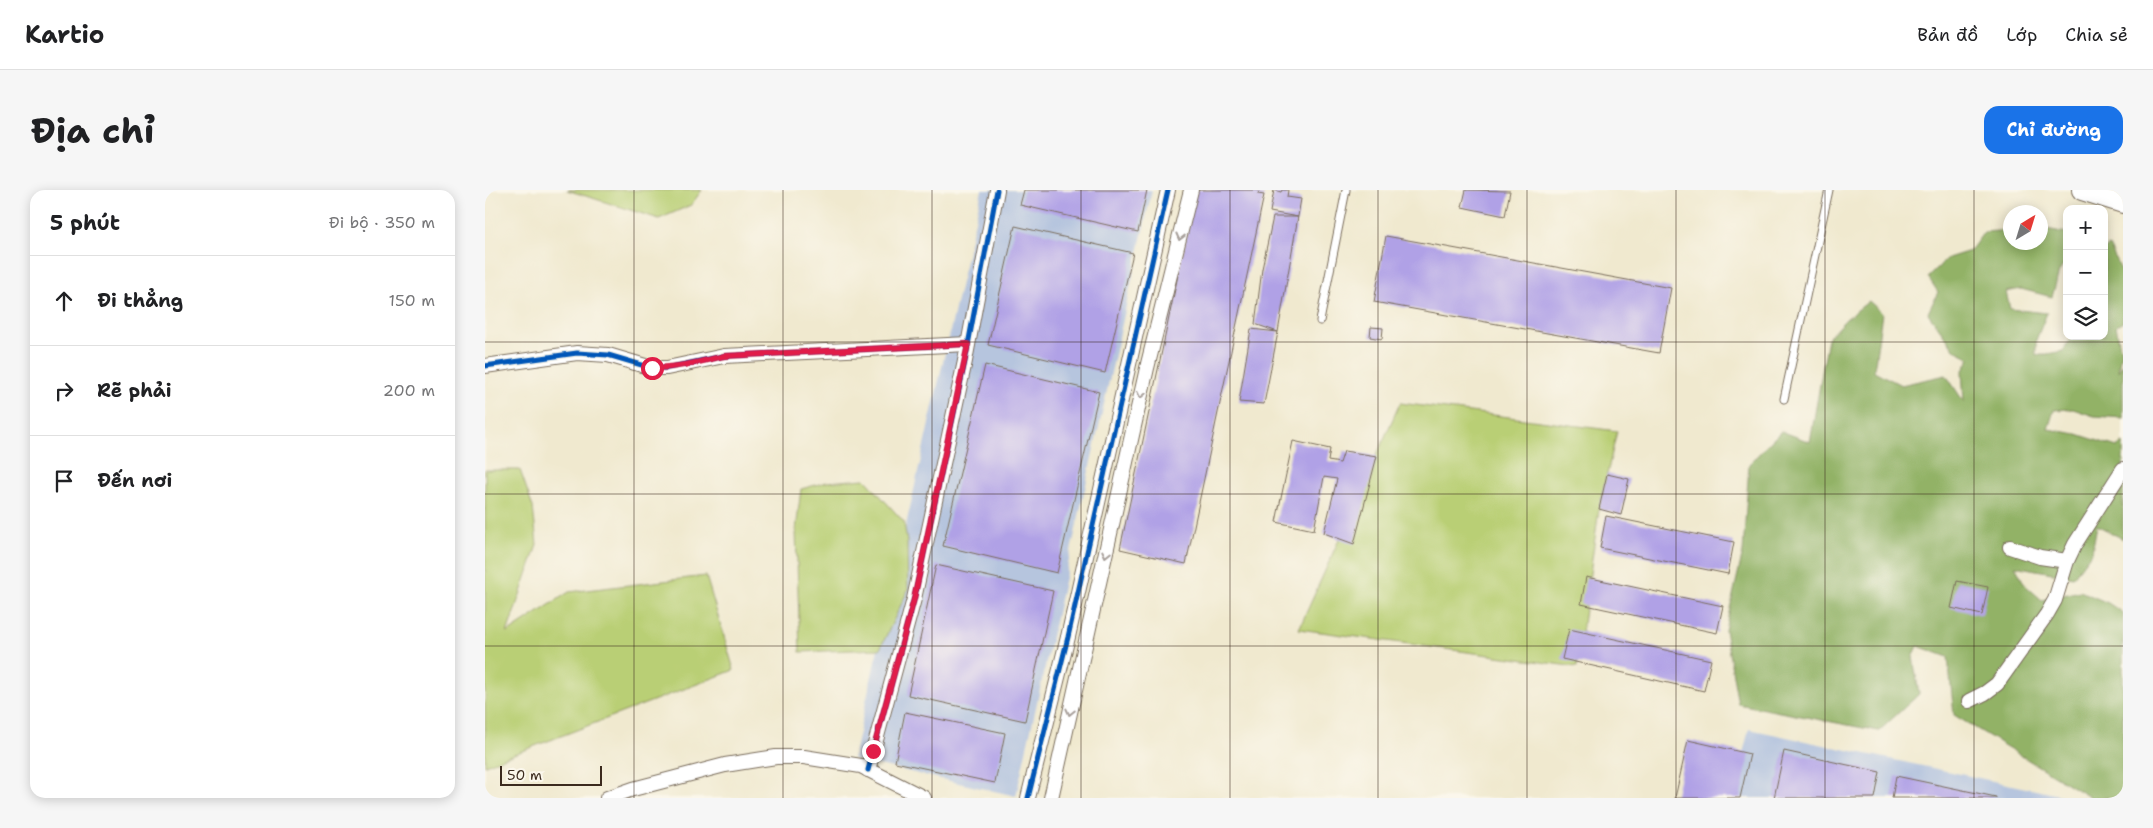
<!DOCTYPE html>
<html lang="vi">
<head>
<meta charset="utf-8">
<style>
	body { margin:0; font-family:"Shantell Sans",sans-serif; background:#f6f6f6; color:#202124 }
	.controls { position:absolute; right:15px; top:15px; display:grid; overflow:hidden; border-radius:10px; box-shadow:0 2px 12px #0003 }
	.controls button { width:45px; height:45px; display:grid; place-items:center; padding:0; border:0; border-bottom:1px solid #e0e0e0; background:#fff; color:#202124; font:25px sans-serif }
	.compass { position:absolute; left:1518px; top:15px; width:45px; height:45px; border-radius:50%; background:#fff; box-shadow:0 2px 12px #0003; rotate:38deg }
	.scale { position:absolute; left:15px; bottom:12px; width:102px; box-sizing:border-box; padding-left:5px; border:2px solid #3b2a1e; border-top:0; font-size:14px; line-height:18px; white-space:nowrap; color:#3b2a1e; -webkit-text-stroke:4px #fbf7ec; paint-order:stroke }
	.stop { position:absolute; width:15px; height:15px; margin:-11px; border:4px solid #e11d48; border-radius:50%; background:#fff }
	.stop.end { background:#e11d48; border-color:#fff; box-shadow:0 1px 5px #0008 }
	.list { margin:0; padding:0; list-style:none }
	h2 { display:flex; justify-content:space-between; align-items:center; height:65px; margin:0; padding:0 20px; font-size:21px }
	h2 small { font-size:16px; font-weight:400; color:#757577 }
	.list li { display:grid; grid-template-columns:32px 1fr auto; gap:15px; align-items:center; box-sizing:border-box; height:90px; padding:0 20px; border-top:1px solid #e0e0e0 }
	.list b { display:block; font-size:19px; white-space:nowrap }
	.list em { font-size:16px; font-style:normal; color:#757577 }
	.icon { flex:none; width:28px; height:28px; fill:none; stroke:currentColor; stroke-width:2; stroke-linecap:round; stroke-linejoin:round }
	.map { position:relative; flex:none; width:1638px; height:608px; overflow:hidden; border-radius:15px }
	header { display:flex; align-items:center; gap:30px; box-sizing:border-box; height:70px; padding:0 25px; background:#fff; border-bottom:1px solid #e0e0e0 }
	header strong { font-size:24px }
	nav { display:flex; gap:28px; margin-inline-start:auto; font-size:18px }
	.intro { display:flex; align-items:center; justify-content:space-between; box-sizing:border-box; height:120px; padding:0 30px }
	h1 { margin:0; font-size:35px }
	.button { padding:12px 22px; border-radius:15px; background:#1a73e8; color:#fff; font-size:18px; font-weight:700 }
	main { display:flex; gap:30px; padding:0 30px }
	aside { flex:1; background:#fff; border-radius:15px; box-shadow:0 2px 12px #0003 }
	.map>svg:first-child { display:block }
	.industrial { fill:#b6c5de }
	.green { fill:#b9cf74; stroke:#7a7c49 }
	.forest { fill:#92b266; stroke:#666e42 }
	.building { fill:#b0a1e6 }
	.lines { fill:none; stroke-linecap:round; stroke-linejoin:round }
	.service-casing { stroke:#7a6d5c; stroke-width:9 }
	.minor-casing { stroke:#7a6d5c; stroke-width:16 }
	.secondary-casing { stroke:#7a6d5c; stroke-width:22 }
	.service { stroke:#fff; stroke-width:7 }
	.minor { stroke:#fff; stroke-width:14 }
	.secondary { stroke:#fff; stroke-width:20 }
	.cycleway-casing { stroke:#fbf7ec; stroke-width:8 }
	.cycleway { stroke:#0057b8; stroke-width:5 }
	.oneway { stroke:#a79f9a }
	.route { stroke:#e11d48; stroke-width:6 }
	.grid { fill:none; stroke:#3b2a1e; stroke-width:1; stroke-opacity:0.55 }
</style>
</head>
<body>
<header>
<strong>Kartio</strong>
<nav><a>Bản đồ</a><a>Lớp</a><a>Chia sẻ</a></nav>
</header>
<div class="intro"><h1>Địa chỉ</h1><a class="button">Chỉ đường</a></div>
<main>
<aside>
<h2>5 phút<small>Đi bộ · 350 m</small></h2>
<ul class="list">
<li><svg class="icon" aria-label="ahead" viewBox="0 0 24 24"><path d="M12 20V5M6 11l6-6 6 6"/></svg><div><b>Đi thẳng</b></div><em>150 m</em></li>
<li><svg class="icon" aria-label="right" viewBox="0 0 24 24"><path d="M7 20v-9h11M14 6l5 5-5 5"/></svg><div><b>Rẽ phải</b></div><em>200 m</em></li>
<li><svg class="icon" aria-label="arrive" viewBox="0 0 24 24"><path d="M6 21V4h12l-3 4 3 4H6"/></svg><div><b>Đến nơi</b></div></li>
</ul>
</aside>
<div class="map">
<svg width="1638" height="608" viewBox="0 0 1638 608">
	<rect width="100%" height="100%" fill="#fbf7ec"/>
	<filter id="ink" filterUnits="userSpaceOnUse"><feTurbulence type="fractalNoise" baseFrequency=".02" numOctaves="2"/><feDisplacementMap in="SourceGraphic" scale="10" xChannelSelector="R" yChannelSelector="G"/><feConvolveMatrix kernelMatrix="1 2 1 2 8 2 1 2 1" color-interpolation-filters="sRGB"/></filter>
	<filter id="wash" filterUnits="userSpaceOnUse"><feTurbulence type="fractalNoise" baseFrequency=".0096" numOctaves="4" result="noise"/><feDisplacementMap in="SourceGraphic" scale="20" xChannelSelector="R" yChannelSelector="G"/><feGaussianBlur stdDeviation="1.12" result="paint"/><feColorMatrix in="noise" values="0 0 0 0 0 0 0 0 0 0 0 0 0 0 0 0 0 1.4 0 .05"/><feComposite in="paint" operator="in"/></filter>
	<g filter="url(#wash)">
		<rect width="100%" height="100%" fill="#f0e9cf"/>
		<g class="industrial">
			<polygon points="497,0 667,0 531,606 368,569"/>
			<polygon points="1264,539 1588,608 1247,608"/>
		</g>
		<g class="green">
			<polygon points="82,0 217,0 206,15 174,29"/>
			<polygon points="915,213 1132,241 1114,319 1092,477 814,439"/>
			<polygon points="0,280 35,280 48,317 52,355 22,443 84,402 221,386 249,480 0,575"/>
			<polygon points="380,289 419,332 422,352 423,400 395,459 315,462 311,340 316,299 342,292"/>
		</g>
		<polygon class="forest" points="1556,38 1582,43 1582,69 1574,82 1567,107 1536,99 1521,102 1525,119 1562,123 1551,150 1551,166 1578,161 1588,146 1619,146 1619,59 1624,56 1638,84 1638,132 1631,136 1636,162 1633,181 1638,173 1638,228 1609,226 1588,219 1569,220 1563,239 1592,244 1632,257 1638,253 1638,349 1612,335 1607,362 1588,387 1530,376 1540,395 1557,410 1595,401 1623,413 1638,423 1638,608 1606,608 1469,525 1463,467 1433,456 1428,467 1434,504 1394,541 1253,514 1240,440 1258,362 1264,274 1296,241 1325,252 1343,148 1361,129 1384,111 1397,123 1389,181 1416,195 1461,185 1479,212 1477,182 1485,168 1470,160 1443,123 1453,102 1443,87 1463,68 1485,61 1499,42 1525,40 1526,52 1556,52"/>
		<g id="blocks">
			<g class="building">
				<polygon points="539,0 662,0 653,42 535,15"/>
				<polygon points="711,0 774,0 773,4 779,5 701,374 635,359"/>
				<polygon points="789,0 796,2 797,0 803,0 802,7 816,9 793,142 770,134 777,79 788,27 813,27 785,22"/>
				<polygon points="981,0 1025,1 1020,26 977,17"/>
				<polygon points="530,36 648,63 620,183 503,155"/>
				<polygon points="901,46 1186,98 1174,163 889,112"/>
				<polygon points="886,137 898,138 897,149 885,147"/>
				<polygon points="766,139 793,142 779,214 754,212"/>
				<polygon points="500,175 614,202 572,383 458,356"/>
				<polygon points="808,251 845,259 843,271 855,273 859,261 892,266 869,354 839,343 852,289 839,287 829,340 791,332"/>
				<polygon points="1122,284 1144,289 1136,325 1114,319"/>
				<polygon points="1121,326 1249,352 1243,384 1115,358"/>
				<polygon points="451,375 568,401 540,531 423,505"/>
				<polygon points="1101,387 1238,416 1232,443 1096,414"/>
				<polygon points="1472,391 1503,397 1497,425 1466,418"/>
				<polygon points="1084,439 1226,470 1219,501 1077,469"/>
				<polygon points="420,522 520,543 510,593 410,572"/>
				<polygon points="1203,550 1265,564 1255,608 1190,608"/>
				<polygon points="1299,561 1395,582 1390,608 1289,608"/>
				<polygon points="1411,586 1511,607 1511,608 1407,608"/>
			</g>
		</g>
	</g>
	<g filter="url(#ink)">
		<use href="#blocks" fill-opacity="0" stroke="#7a6d5c" stroke-width="1"/>
		<g class="lines">
			<g class="service-casing">
				<g id="service">
					<polyline points="835,131 861,0"/>
					<polyline points="1299,209 1344,0"/>
				</g>
			</g>
			<g class="minor-casing">
				<g id="minor">
					<polyline points="0,176 92,163 123,165 167,178 182,178 239,166 483,154"/>
					<polyline points="1525,357 1555,367 1582,371"/>
					<polyline points="1484,511 1500,503 1512,494 1562,424 1570,410 1582,371 1590,354 1638,279"/>
					<polyline points="383,580 429,409 480,171 512,0"/>
					<polyline points="122,608 148,599 240,575 291,567 319,567 376,576 439,608"/>
					<polyline points="543,608 583,447 683,0"/>
					<polyline points="566,608 662,178 706,0"/>
				</g>
			</g>
			<g class="secondary-casing">
				<polyline id="secondary" points="1597,0 1638,13"/>
			</g>
			<use href="#service" class="service"/>
			<use href="#minor" class="minor"/>
			<use href="#secondary" class="secondary"/>
			<g class="cycleway-casing">
				<g id="cycleway">
					<polyline points="0,176 92,163 123,165 167,178 182,178 239,166 483,154"/>
					<polyline points="383,580 429,409 480,171 512,0"/>
					<polyline points="543,608 583,447 683,0"/>
				</g>
			</g>
			<use href="#cycleway" class="cycleway"/>
		</g>
		<defs><path id="oneway-chevron" d="M-2-3.5L2.5 0L-2 3.5" fill="none" stroke-width="1.6" stroke-linecap="round" stroke-linejoin="round" transform="scale(1.25)"/></defs>
		<g class="oneway">
			<use href="#oneway-chevron" transform="translate(695 47) rotate(104)"/>
			<use href="#oneway-chevron" transform="translate(656 205) rotate(103)"/>
			<use href="#oneway-chevron" transform="translate(621 364) rotate(103)"/>
			<use href="#oneway-chevron" transform="translate(585 522) rotate(103)"/>
		</g>
	</g>
	<g class="lines" filter="url(#ink)">
		<path class="route" d="M167 178C192 178 215 172 239 166L483 154 429 409 388 561"/>
	</g>
	<path class="grid" d="M149 0V608M298 0V608M447 0V608M596 0V608M745 0V608M893 0V608M1042 0V608M1191 0V608M1340 0V608M1489 0V608M0 152H1638M0 304H1638M0 456H1638"/>
</svg>
<div class="controls">
<button>+</button>
<button>−</button>
<button><svg class="icon" aria-label="layers" viewBox="0 0 24 24"><path d="M12 4l9 5-9 5-9-5zM3 14l9 5 9-5"/></svg></button>
</div>
<svg class="compass" viewBox="-18 -18 36 36"><path d="M0-13l5 13h-10z" fill="#e53935"/><path d="M0 13l5-13h-10z" fill="#757577"/></svg>
<div class="scale">50 m</div>
<div class="stop" style="left:167px;top:178px"></div>
<div class="stop end" style="left:388px;top:561px"></div>
</div>
</main>
</body>
</html>
